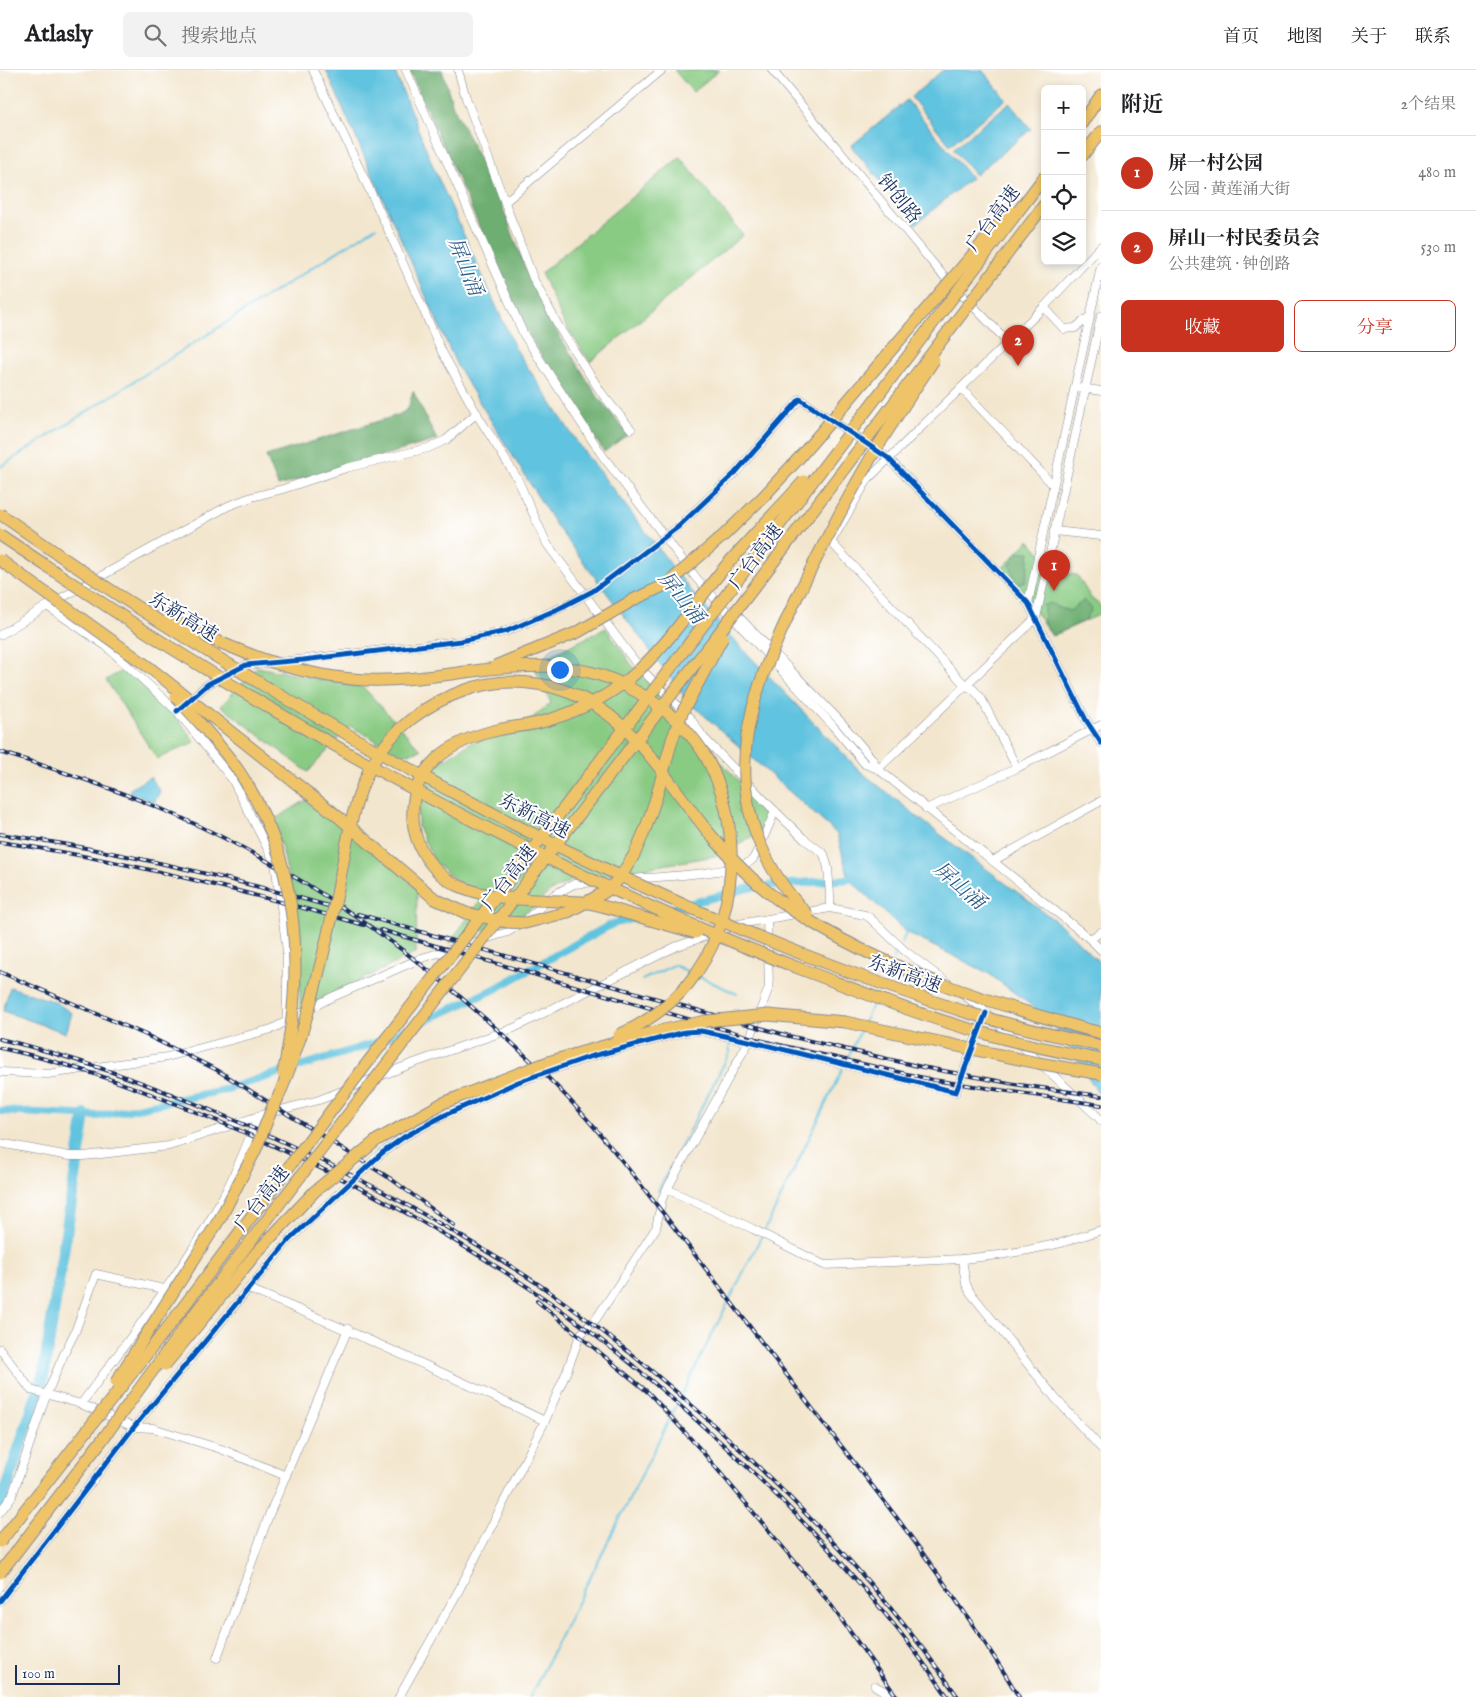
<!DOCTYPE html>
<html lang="zh">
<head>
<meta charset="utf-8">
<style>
	body { margin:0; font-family:"IM FELL English","Noto Serif SC",serif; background:#f2f2f2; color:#202124 }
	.controls { position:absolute; right:15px; top:15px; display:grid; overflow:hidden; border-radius:8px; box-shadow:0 2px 8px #0003 }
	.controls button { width:45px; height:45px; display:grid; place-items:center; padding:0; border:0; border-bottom:1px solid #e0e0e0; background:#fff; color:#202124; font:25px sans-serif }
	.scale { position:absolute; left:15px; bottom:12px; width:105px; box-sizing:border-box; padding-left:5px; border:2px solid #1b2f5e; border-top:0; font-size:14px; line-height:18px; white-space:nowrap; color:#1b2f5e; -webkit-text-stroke:4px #fff; paint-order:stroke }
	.you { position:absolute; left:559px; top:599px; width:18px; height:18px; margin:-12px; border:4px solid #fff; border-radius:50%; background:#1a73e8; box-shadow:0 0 0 8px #1a73e833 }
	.badge { display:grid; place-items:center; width:32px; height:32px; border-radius:50%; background:#c8321e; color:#fff; font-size:16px; font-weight:700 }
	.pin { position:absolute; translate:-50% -41px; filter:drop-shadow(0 1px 2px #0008) }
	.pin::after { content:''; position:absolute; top:26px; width:18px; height:15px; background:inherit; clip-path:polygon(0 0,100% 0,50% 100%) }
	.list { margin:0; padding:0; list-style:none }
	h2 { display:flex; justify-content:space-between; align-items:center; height:65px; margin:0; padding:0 20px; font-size:21px }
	h2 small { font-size:16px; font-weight:400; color:#757577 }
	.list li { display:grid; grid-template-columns:32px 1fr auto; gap:15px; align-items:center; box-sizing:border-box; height:75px; padding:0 20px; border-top:1px solid #e0e0e0 }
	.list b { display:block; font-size:19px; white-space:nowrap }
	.list p { margin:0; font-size:16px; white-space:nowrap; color:#757577 }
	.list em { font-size:16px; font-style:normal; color:#757577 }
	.actions { display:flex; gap:10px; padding:15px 20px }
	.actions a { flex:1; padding:11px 0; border:1px solid #c8321e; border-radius:8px; text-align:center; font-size:18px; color:#c8321e }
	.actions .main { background:#c8321e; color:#fff }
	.icon { flex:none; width:28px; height:28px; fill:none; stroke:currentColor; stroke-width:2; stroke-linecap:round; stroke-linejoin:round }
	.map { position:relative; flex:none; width:1101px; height:1627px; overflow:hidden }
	header { display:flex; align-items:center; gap:30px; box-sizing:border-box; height:70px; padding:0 25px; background:#fff; border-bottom:1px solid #e0e0e0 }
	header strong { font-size:24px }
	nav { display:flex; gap:28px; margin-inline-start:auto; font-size:18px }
	.search { width:350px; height:45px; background:#f2f2f2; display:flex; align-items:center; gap:12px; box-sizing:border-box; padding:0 18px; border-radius:8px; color:#757577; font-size:19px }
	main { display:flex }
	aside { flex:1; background:#fff }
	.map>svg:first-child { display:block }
	.green { fill:#89cb83; stroke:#527d70 }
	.forest { fill:#6eaf71; stroke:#446f68 }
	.water { fill:#61c3df; stroke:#3e799e }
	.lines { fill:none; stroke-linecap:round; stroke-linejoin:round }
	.stream { stroke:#61c3df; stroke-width:2 }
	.canal { stroke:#61c3df; stroke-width:8 }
	.river { stroke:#61c3df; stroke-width:12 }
	.minor-casing { stroke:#878a96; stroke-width:9 }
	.highway-casing { stroke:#878a96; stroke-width:13 }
	.minor { stroke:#fff; stroke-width:8 }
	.highway { stroke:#efc469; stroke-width:11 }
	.rail-casing { stroke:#1b2f5e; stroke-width:4 }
	.rail { stroke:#fff; stroke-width:2; stroke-dasharray:5.5; stroke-linecap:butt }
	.minor-bridge-casing { stroke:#878a96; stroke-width:9; stroke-linecap:butt }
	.highway-bridge-casing { stroke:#878a96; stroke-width:13; stroke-linecap:butt }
	.minor-bridge { stroke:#fff; stroke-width:8 }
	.highway-bridge { stroke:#efc469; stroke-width:11 }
	.cycleway-casing { stroke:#fff; stroke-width:8 }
	.cycleway { stroke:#0057b8; stroke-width:5 }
	.labels { text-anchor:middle; stroke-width:4; stroke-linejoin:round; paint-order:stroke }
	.street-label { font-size:19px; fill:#1b2f5e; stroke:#fff }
	.water-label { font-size:20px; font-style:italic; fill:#305b85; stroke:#fff }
</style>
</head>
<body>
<header>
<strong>Atlasly</strong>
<div class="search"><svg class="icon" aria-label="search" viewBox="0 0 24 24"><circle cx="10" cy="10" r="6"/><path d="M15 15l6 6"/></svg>搜索地点</div>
<nav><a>首页</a><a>地图</a><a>关于</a><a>联系</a></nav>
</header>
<main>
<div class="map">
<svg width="1101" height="1627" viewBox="0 0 1101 1627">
	<rect width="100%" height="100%" fill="#fff"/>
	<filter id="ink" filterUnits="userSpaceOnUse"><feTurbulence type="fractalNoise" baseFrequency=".02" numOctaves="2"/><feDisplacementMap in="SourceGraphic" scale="10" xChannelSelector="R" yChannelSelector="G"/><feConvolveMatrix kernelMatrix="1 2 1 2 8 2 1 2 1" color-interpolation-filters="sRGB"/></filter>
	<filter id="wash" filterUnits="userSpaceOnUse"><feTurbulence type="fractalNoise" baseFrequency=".0096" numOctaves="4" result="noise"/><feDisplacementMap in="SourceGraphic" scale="20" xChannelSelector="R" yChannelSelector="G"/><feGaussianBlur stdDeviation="1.12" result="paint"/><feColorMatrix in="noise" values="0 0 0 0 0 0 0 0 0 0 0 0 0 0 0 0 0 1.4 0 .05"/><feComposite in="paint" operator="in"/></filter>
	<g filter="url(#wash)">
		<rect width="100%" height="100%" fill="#f3e6ce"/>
		<g class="green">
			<polygon points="674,0 719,0 693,22"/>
			<polygon points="680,87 743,165 590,292 564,253 541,203"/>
			<polygon points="1029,470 1057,502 1077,505 1091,528 1101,536 1101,544 1052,566 1016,514 1001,500"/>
			<polygon points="606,558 631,594 689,658 769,743 761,762 715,786 571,811 551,821 521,847 449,873 481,830 453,808 435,792 418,757 418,732 437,694 470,673 513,663 551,633 533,594"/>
			<polygon points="257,597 364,618 421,680 402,685 350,656 308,702 221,636"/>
			<polygon points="125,599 174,644 195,672 157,689 106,610"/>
			<polygon points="316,724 417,819 416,883 300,940 300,856 282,779 272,751"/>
		</g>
		<g class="forest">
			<polygon points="409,0 442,0 453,36 500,130 529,208 557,262 598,327 628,364 604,382 539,282 523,254"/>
			<polygon points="413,321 437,370 278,416 266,386 398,345 408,339"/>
			<polygon points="1017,482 1030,482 1026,511 1016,514 1010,495"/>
			<polygon points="1084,530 1092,539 1085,551 1052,566 1044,553 1044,535 1051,533 1057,537 1070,541"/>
		</g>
		<g class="water">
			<polygon points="326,0 394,0 435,101 515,278 579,375 695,526 738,574 860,701 933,759 1061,855 1101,894 1101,1027 1053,952 988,903 907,863 849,809 837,764 687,630 555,454 457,296"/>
			<polygon points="943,0 982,0 1006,29 950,75 911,27"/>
			<polygon points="907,30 971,108 916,154 851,76"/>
			<polygon points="1009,33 1031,59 975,105 953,79"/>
			<polygon points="150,707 160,721 154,733 131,723 130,719"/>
			<polygon points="10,917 55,932 72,943 66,963 3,941"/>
		</g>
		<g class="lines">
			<g class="stream">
				<polyline points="0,397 376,157"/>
				<polyline points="901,873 907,862"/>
				<polyline points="893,889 899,878"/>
				<polyline points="698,906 737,924"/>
				<polyline points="883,909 889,898"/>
				<polyline points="642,910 674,895 691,903"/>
				<polyline points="864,953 873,932"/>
				<polyline points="846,991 861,959"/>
				<polyline points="658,1121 730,982 729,972"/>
				<polyline points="764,1162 843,998"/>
				<polyline points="530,1627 761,1167"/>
			</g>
			<g class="canal">
				<polyline points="662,841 753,817 849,809 857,807"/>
				<polyline points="0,1041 98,1046 224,1020 375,973 493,920 612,854 639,847"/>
			</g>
			<polyline class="river" points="0,1436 43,1307 85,1045"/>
		</g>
	</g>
	<g filter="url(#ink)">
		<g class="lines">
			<g class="minor-casing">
				<g id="minor">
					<polyline points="313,0 387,157 442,282 478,346 517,408 547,474 639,597 690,648 704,668 771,737 803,768 824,784 828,798 830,825 830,838"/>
					<polyline points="406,0 524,265 602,385 697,509 833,656 865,694 878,699 1090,869 1101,880"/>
					<polyline points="458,0 466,28 533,208 560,259 603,325 631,359"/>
					<polyline points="772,0 941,203 1008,272"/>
					<polyline points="506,131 662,0"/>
					<polyline points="1044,237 1064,259 1075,258 1090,246"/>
					<polyline points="961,318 1053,415"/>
					<polyline points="1081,318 1101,321"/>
					<polyline points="678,457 735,403 800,329 888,388 1028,533 1086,650 1101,673"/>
					<polyline points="1054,461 1101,466"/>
					<polyline points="1028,533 1101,196"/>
					<polyline points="47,536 106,576 177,641 232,709 275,793 287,881 287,946"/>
					<polyline points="732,540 840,651 873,690 878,699"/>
					<polyline points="0,565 47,536 228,436 252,427 283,419 346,398 428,378 446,370 477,343"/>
					<polyline points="280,592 461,571 507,561 558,539"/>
					<polyline points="188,631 208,614 246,595 268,593"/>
					<polyline points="1017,698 981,628 973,619 966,616 831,472 868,409 1044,237 1101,176"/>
					<polyline points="878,699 1036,548 1101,246"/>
					<polyline points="926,739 1017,698 1101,655"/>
					<polyline points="993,791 1101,731"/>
					<path d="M630 809C654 807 737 804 752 790 757 785 771 750 775 741"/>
					<polyline points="1090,869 1101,862"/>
					<polyline points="964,925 979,936 1099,1048 1101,1051"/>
					<polyline points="0,1002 48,1004 167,987 272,959 330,928 422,888 508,862 527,849 555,824 574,814 596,812"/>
					<polyline points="0,1073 69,1086 84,1086 169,1076 265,1044 319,1030 411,994 514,958 675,877 739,854 830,838 865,845 870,848 905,881 949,914"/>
					<polyline points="667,1119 753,1159 824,1195 962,1189 999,1185 1028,1180 1061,1173 1101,1160"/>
					<polyline points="962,1189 966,1214 970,1222 1056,1329 1101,1378"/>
					<path d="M249 1219C349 1260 447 1304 545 1351"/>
					<polyline points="0,1279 31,1320 81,1334 134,1357 153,1358 221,1379 286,1406"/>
					<path d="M81 1334C131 1266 186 1198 225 1123 238 1098 248 1072 258 1046"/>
					<polyline points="0,1442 12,1426 46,1326 64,1284 75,1262 96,1204 164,1219"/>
					<polyline points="0,1531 134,1357 289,1170 382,1083 404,1067 445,1045 518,1012 589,987 685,962 701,961 749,971 956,1022 985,944"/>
					<polyline points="217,1588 269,1445 348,1259"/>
					<polyline points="875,1616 895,1627"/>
					<polyline points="399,1627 460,1518 545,1351 567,1301 580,1265 596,1249 656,1158 662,1129 667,1119 749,971 769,917 767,849"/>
				</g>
			</g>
			<g class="highway-casing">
				<g id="highway">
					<polyline points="1082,53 1101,25"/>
					<polyline points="1082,86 1101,62"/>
				</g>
			</g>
			<use href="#minor" class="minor"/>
			<use href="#highway" class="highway"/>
			<g class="rail-casing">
				<g id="rail">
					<path d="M0 682C59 700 119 720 175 745 291 796 396 868 490 953 520 980 550 1008 577 1038 608 1071 635 1108 663 1143 710 1204 756 1265 802 1325 838 1373 876 1419 911 1467 949 1519 986 1572 1019 1627"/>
					<path d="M0 764C115 780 228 807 339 839"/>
					<path d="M0 772C124 790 244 821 364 855"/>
					<polyline points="358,844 789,966 922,997 1020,1015 1101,1026"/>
					<polyline points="381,860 771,973 933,1010 1101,1035"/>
					<polyline points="0,902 146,965 217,1000 391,1109 454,1155"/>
					<path d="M0 969C81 988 160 1018 236 1051 311 1083 383 1120 454 1162 488 1182 522 1202 554 1225 622 1274 686 1328 746 1385 824 1458 897 1539 958 1627"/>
					<path d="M0 978C80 995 159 1026 234 1058 364 1115 492 1185 605 1273 653 1310 698 1351 743 1393 818 1463 889 1542 948 1627"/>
					<polyline points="537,1231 649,1323 701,1380 828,1531 897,1627"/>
				</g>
			</g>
			<use href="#rail" class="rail"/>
			<g class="minor-bridge-casing">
				<polyline id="minor-bridge" points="558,539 593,521 678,457"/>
			</g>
			<g class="highway-bridge-casing">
				<g id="highway-bridge">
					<path d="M0 444C41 472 81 501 123 528 353 676 595 808 852 903 891 917 930 931 969 943 1012 956 1057 966 1101 976"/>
					<path d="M0 465C62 506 123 548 186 587 381 708 586 817 801 899 862 922 923 947 987 964 1024 975 1063 982 1101 990"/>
					<polyline points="0,490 150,598 341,749 435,829 466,843 506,852 525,853 568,842 605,822 619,809 634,785 645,760 656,728 672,670 682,643 723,567"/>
					<path d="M168 549C232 579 295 607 367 610 453 613 548 573 628 617 657 632 685 654 703 682 745 751 740 851 688 914 670 936 645 953 619 965"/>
					<polyline points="495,596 578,562 635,529 667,514 724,465 763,427 799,388 1010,141"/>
					<path d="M176 627C197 650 220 674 238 700 300 791 305 899 283 1004"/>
					<path d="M808 845C767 803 742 749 745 689 747 631 775 573 800 521 822 477 844 434 869 391 889 357 912 323 934 290"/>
					<path d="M696 863C674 857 651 850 629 844 614 839 598 834 582 832 541 829 496 833 457 815 435 805 418 781 414 758 405 698 450 670 502 659 518 656 534 655 549 650 578 641 607 627 630 608 665 579 695 533 724 498 750 468 778 440 804 411"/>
					<path d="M274 1037C304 970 321 896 337 824 346 780 351 732 373 693 393 658 426 634 463 621 487 612 512 610 537 614 624 627 659 703 710 764 733 792 761 819 791 839 884 901 995 935 1101 963"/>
					<polyline points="165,1295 258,1181 315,1121 377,1070 443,1033 548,992 646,964 706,951 768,945 845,952 1038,993 1101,1004"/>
					<polyline points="116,1312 221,1147 255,1081 275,1031"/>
					<polyline points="0,1472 175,1248 368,992 510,809 1045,106"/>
					<polyline points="0,1503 102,1370 189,1251 762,507 1045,134"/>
				</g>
			</g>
			<use href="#minor-bridge" class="minor-bridge"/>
			<use href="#highway-bridge" class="highway-bridge"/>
			<g class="cycleway-casing">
				<g id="cycleway">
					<polyline points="177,641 208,614 246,595 303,590 461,571 507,561 558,539 593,521 678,457 735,403 800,329 888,388 1028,533 1086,650 1101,673"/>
					<polyline points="0,1531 134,1357 289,1170 382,1083 404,1067 445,1045 518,1012 589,987 685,962 701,961 749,971 956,1022 986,943"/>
				</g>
			</g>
			<use href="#cycleway" class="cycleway"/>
		</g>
	</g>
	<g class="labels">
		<g class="street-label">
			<text transform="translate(900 128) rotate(51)" y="7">钟创路</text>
			<text transform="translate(992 148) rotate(-53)" y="7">广台高速</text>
			<text transform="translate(755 486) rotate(-53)" y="7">广台高速</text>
			<text transform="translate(184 546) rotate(32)" y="7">东新高速</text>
			<text transform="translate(535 745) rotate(27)" y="7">东新高速</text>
			<text transform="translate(508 807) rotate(-52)" y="7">广台高速</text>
			<text transform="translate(905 903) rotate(20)" y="7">东新高速</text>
			<text transform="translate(261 1128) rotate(-52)" y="7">广台高速</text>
		</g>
		<g class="water-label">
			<text transform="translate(466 196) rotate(68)" y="7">屏山涌</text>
			<text transform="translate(682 527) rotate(51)" y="7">屏山涌</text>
			<text transform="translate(960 815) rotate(41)" y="7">屏山涌</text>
		</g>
	</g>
</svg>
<div class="controls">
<button>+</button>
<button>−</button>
<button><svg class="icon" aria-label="locate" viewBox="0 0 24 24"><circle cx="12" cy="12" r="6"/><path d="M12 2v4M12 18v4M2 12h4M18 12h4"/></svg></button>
<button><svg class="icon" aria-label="layers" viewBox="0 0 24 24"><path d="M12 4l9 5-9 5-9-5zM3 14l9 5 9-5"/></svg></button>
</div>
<div class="scale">100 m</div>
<div class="you"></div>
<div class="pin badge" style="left:1054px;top:521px">1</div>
<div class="pin badge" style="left:1018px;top:296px">2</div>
</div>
<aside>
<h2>附近<small>2个结果</small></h2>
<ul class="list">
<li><span class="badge">1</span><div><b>屏一村公园</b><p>公园 · 黄莲涌大街</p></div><em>480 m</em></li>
<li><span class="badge">2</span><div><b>屏山一村民委员会</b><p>公共建筑 · 钟创路</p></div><em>530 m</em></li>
</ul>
<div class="actions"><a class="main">收藏</a><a>分享</a></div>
</aside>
</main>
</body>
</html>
